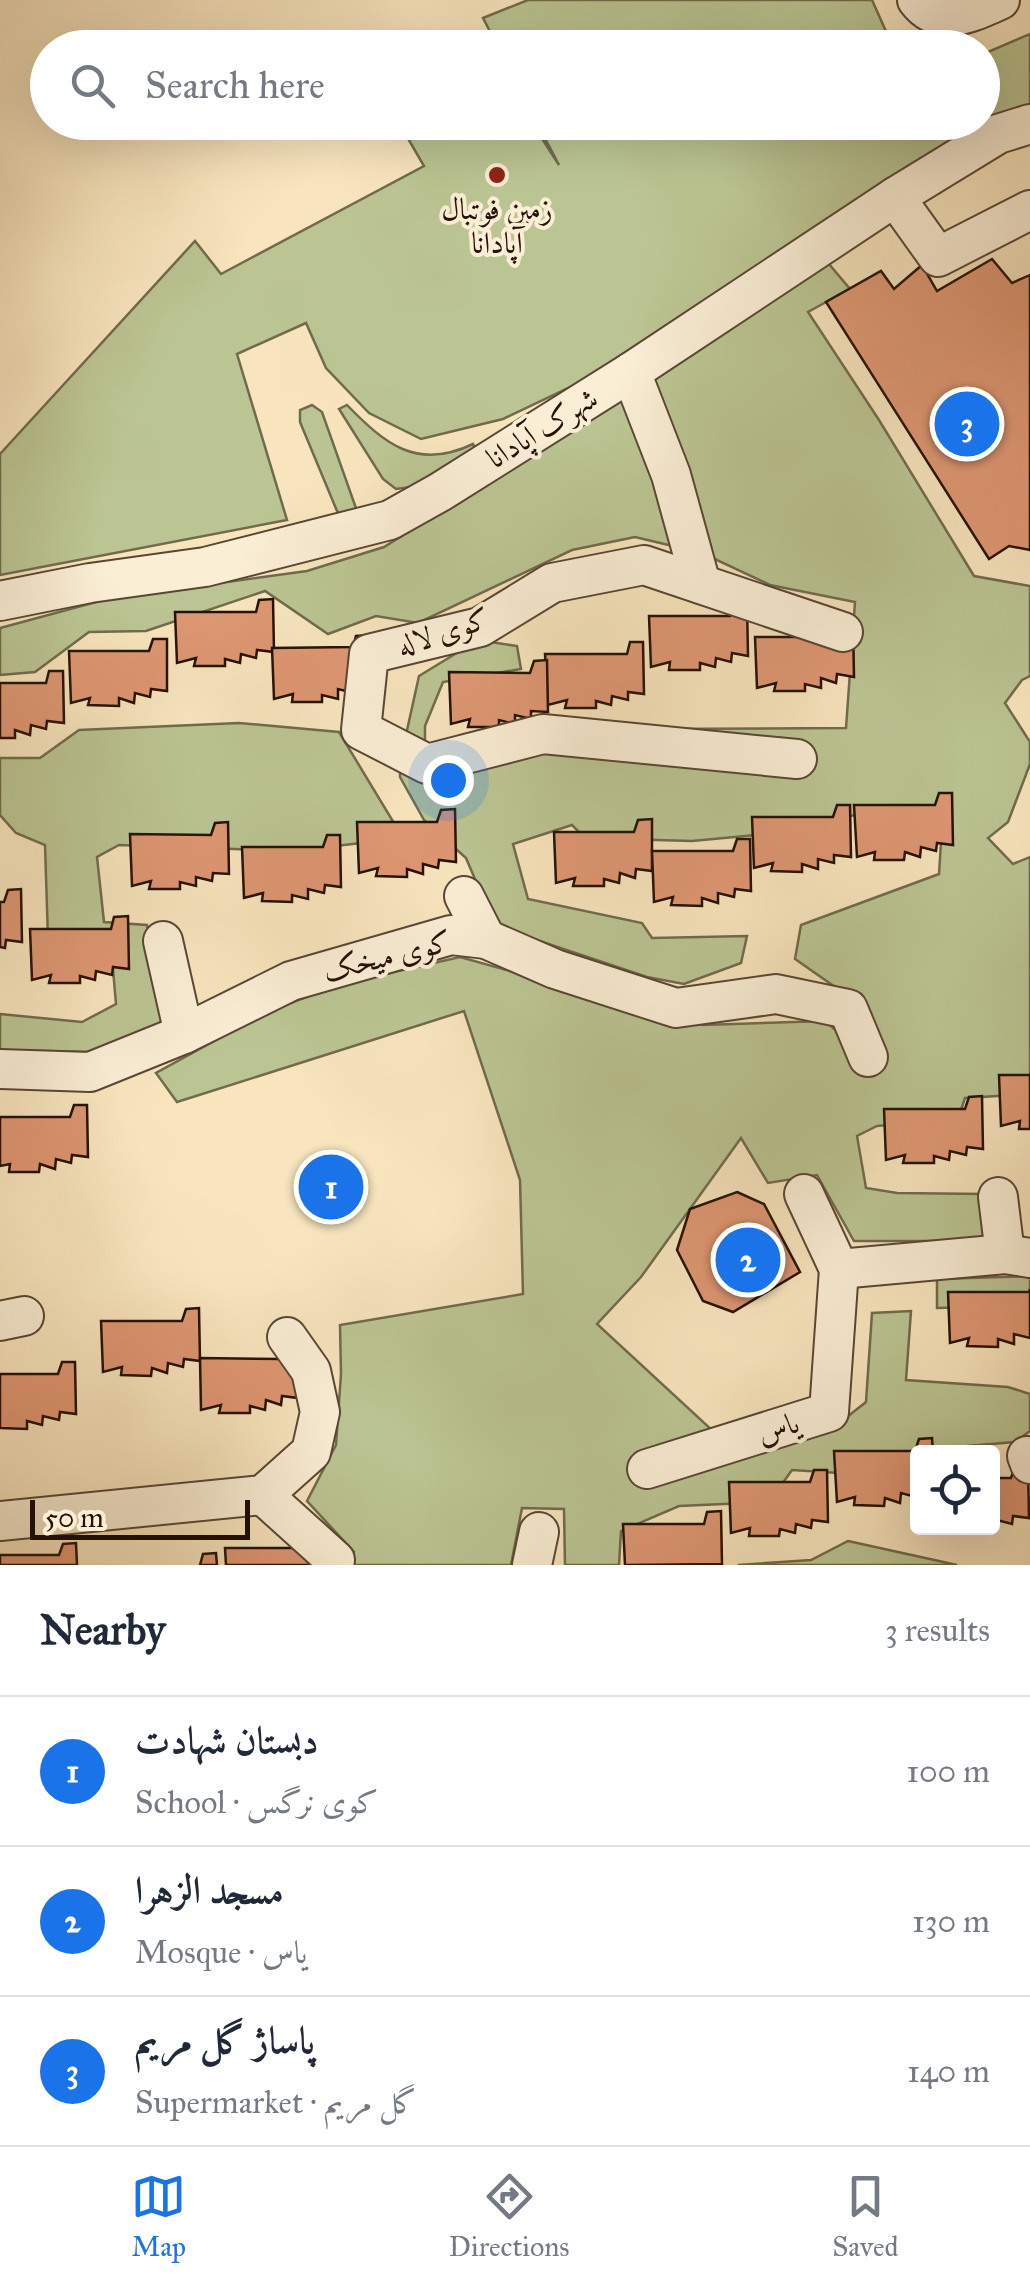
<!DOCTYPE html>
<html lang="en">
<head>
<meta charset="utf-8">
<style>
	body { margin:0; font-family:"IM FELL Great Primer",Amiri,serif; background:#f2f2f3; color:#1f2937 }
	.controls { position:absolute; right:30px; bottom:30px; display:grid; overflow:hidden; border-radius:10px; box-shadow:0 10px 40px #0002 }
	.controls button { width:90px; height:90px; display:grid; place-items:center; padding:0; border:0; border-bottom:2px solid #e0e1e3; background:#fff; color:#1f2937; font:50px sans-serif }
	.scale { position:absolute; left:30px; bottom:25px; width:220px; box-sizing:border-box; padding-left:10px; border:5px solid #251107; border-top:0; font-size:28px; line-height:35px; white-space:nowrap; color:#251107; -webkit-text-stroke:8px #faeed5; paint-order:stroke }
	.you { position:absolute; left:448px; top:780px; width:35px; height:35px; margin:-25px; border:8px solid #fff; border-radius:50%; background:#1a73e8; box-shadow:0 0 0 15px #1a73e833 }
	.badge { display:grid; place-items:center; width:65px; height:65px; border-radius:50%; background:#1a73e8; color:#fff; font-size:32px; font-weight:700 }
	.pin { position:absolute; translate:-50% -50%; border:5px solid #fff; box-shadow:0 2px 10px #0006 }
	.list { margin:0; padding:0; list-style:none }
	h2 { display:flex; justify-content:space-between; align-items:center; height:130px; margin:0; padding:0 40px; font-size:42px }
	h2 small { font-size:32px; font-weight:400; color:#747a83 }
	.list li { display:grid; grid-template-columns:65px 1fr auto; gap:30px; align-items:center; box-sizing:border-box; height:150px; padding:0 40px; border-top:2px solid #e0e1e3 }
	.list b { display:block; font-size:38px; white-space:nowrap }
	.list p { margin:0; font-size:32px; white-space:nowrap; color:#747a83 }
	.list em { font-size:32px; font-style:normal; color:#747a83 }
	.icon { flex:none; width:55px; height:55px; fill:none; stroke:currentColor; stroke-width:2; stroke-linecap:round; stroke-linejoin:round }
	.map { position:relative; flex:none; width:1030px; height:1565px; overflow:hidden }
	.search { position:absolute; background:#fff; box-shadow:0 10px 40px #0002; left:30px; right:30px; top:30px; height:110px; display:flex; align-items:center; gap:25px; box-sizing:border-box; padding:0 35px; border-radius:55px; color:#747a83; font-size:38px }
	.sheet { height:580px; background:#fff }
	nav { display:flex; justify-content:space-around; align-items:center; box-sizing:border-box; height:140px; border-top:2px solid #e0e1e3; background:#fff; font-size:28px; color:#747a83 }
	nav a { display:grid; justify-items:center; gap:5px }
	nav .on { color:#1a73e8 }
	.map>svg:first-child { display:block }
	.green { fill:#bbc593; stroke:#706b4d; stroke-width:2.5 }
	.building { fill:#de9773; stroke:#251107; stroke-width:2.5 }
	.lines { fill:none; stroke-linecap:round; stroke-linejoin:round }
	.minor-casing { stroke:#5a4635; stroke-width:42 }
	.minor { stroke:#faeed5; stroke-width:38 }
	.poi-dot { fill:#8f2418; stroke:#faeed5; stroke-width:4 }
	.labels { text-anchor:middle; stroke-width:8; stroke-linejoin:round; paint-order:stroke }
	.poi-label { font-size:30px; fill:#251107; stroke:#faeed5 }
	.street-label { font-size:30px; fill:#251107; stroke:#faeed5 }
</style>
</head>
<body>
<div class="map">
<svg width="1030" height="1565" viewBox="0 0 1030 1565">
	<rect width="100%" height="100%" fill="#f8e5be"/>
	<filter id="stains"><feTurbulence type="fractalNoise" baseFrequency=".002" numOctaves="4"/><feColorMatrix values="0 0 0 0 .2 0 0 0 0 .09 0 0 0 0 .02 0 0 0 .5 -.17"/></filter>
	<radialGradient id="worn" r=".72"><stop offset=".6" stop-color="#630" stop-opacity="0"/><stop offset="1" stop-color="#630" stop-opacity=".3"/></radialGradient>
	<g class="green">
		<polygon points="528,0 872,0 893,47 498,47 483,18"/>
		<polygon points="1030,34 1030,106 996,115 602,372 503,419 421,439 369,413 326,368 306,323 237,354 287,520 0,575 0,454 195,241 221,274 424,166 399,123 532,123 559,165 537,123 982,122 983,54"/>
		<polygon points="829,264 850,289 808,312 879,420 974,576 1030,586 1030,676 1022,680 1005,703 1030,742 1030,764 1008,822 988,838 1013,864 1030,857 1030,1094 965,1098 958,1119 877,1126 857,1136 866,1188 897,1193 984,1194 989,1241 854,1241 817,1175 768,1183 741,1138 641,1277 597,1324 713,1431 632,1464 644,1488 833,1428 866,1402 872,1313 911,1311 906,1380 1008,1387 1030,1394 1030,1431 1015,1442 968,1446 967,1452 918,1452 917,1478 792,1470 769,1502 679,1506 621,1531 619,1565 565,1565 564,1509 522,1508 511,1565 347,1565 354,1552 307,1501 336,1445 341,1374 340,1325 523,1294 520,1180 464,1011 177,1102 156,1073 265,1013 337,985 460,957 703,1025 825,1021 853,1045 855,1001 795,959 801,925 939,874 943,810 872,811 777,833 692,841 585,838 572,825 513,844 528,899 642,923 652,938 747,936 741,963 684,984 647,977 495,926 466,858 424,820 400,777 400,762 419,676 478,640 517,646 521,669 443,682 425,726 425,753 645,729 846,728 855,602 770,585 702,553 635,537 572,550 418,623 376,616 328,634 265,591 146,631 89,632 35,672 0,675 0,628 111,598 307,571 384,547 692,355"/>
		<polygon points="312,405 322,412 357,511 340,516 337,511 300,422 300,410"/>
		<path d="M347 405C385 444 417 471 473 444L478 455 411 487 396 489 383 479 339 409Z"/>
		<polygon points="239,723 339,732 403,838 294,851 119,845 97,857 104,922 147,925 163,1027 89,1052 0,1050 0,1014 82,1022 116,1004 111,946 48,939 45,845 16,833 0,815 0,758 40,758 79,730"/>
		<polygon points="1030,1276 1030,1309 1017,1306 937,1308 937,1279"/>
		<polygon points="848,1541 957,1565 738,1565 811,1560"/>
	</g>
	<g class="building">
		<polygon points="992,259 1012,283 1030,275 1030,550 1009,546 989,559 826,302 881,271 894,289 922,265 937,291"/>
		<polygon points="273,599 274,652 257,650 256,658 241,654 240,663 225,659 225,666 194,666 196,658 177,663 175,612 256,612 259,600"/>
		<polygon points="747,603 748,656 732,653 731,662 716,658 715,667 700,663 700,670 669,670 670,662 651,667 649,616 730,616 734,604"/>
		<polygon points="853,624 854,677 837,674 836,683 821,678 821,688 805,684 805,691 774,691 776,683 757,688 755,637 835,637"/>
		<polygon points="370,635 354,693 338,689 338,699 322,695 322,702 292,702 293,694 274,699 272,648 353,647 356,636"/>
		<polygon points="153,639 167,639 167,691 151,689 150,697 135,693 134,703 119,698 119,706 88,705 90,698 71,703 69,651 149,651"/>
		<polygon points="630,642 643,642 644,694 628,692 628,700 612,696 611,705 596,701 596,708 565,708 567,700 548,705 545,654 627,654"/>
		<polygon points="547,660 548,712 531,711 531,719 515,715 515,724 499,720 499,727 468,727 470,719 451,724 449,672 530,673 534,661"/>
		<polygon points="49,671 63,671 64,723 47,721 46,729 31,725 30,735 15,730 15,738 0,738 0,683 46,683"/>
		<polygon points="939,793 952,793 953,845 937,843 936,851 921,847 920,857 905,852 904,860 874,860 875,852 857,857 854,805 935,805"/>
		<polygon points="837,805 850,805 851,857 834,855 834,863 818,859 818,869 802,864 802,872 771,871 773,863 754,868 752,817 833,817"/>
		<polygon points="455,809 456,862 439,860 438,868 423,864 423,874 407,869 407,877 376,876 378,868 359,873 357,822 437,822 441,810"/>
		<polygon points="652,819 652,871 636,869 635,878 620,873 619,883 604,879 604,886 573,886 575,878 556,883 554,832 634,832 638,820"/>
		<polygon points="228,822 229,874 213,873 212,881 196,877 196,886 180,882 180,889 149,889 151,881 132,886 130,834 211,835 215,823"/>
		<polygon points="327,835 340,835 341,887 325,885 324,893 308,889 308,899 292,895 292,902 262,901 263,893 244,898 242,847 323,847"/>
		<polygon points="737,839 750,839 751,891 735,889 734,897 718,893 718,903 702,898 702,906 671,905 673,897 654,902 652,851 733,851"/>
		<polygon points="21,889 22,942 6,940 5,948 0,947 0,902 4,902 8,890"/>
		<polygon points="128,916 129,969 113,967 112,975 96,971 95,980 80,976 80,983 49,983 51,975 32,980 30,929 111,929 114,917"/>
		<polygon points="999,1075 1030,1075 1030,1129 1019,1129 1020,1121 1001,1126"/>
		<polygon points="982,1096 983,1149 967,1147 966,1155 950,1151 949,1160 934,1156 934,1163 903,1163 905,1155 886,1160 884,1109 965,1109 969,1097"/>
		<polygon points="74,1105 87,1105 88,1157 72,1155 71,1163 56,1159 55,1169 40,1164 39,1172 9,1172 10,1164 0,1166 0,1117 70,1117"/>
		<polygon points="737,1192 764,1204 800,1272 733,1312 703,1301 677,1250 690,1209"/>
		<polygon points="1030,1289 1030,1338 1014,1334 1014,1344 998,1339 998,1347 967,1346 969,1338 950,1343 948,1292 1029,1292"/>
		<polygon points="199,1308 200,1361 184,1359 183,1367 168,1363 167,1373 152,1368 151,1376 121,1375 122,1367 103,1372 101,1321 182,1321 186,1309"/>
		<polygon points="297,1346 298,1398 282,1396 281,1405 266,1400 265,1410 250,1406 250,1413 219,1413 221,1405 201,1410 200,1358 280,1359"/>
		<polygon points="62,1362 75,1362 76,1414 60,1412 59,1420 43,1416 42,1425 27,1421 27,1429 0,1428 0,1374 58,1374"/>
		<polygon points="932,1438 933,1452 918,1452 916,1497 901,1493 900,1503 885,1498 884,1506 854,1505 855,1497 837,1502 834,1451 915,1451 919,1439"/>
		<polygon points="1015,1466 1028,1466 1029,1518 1013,1516 1012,1524 997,1520 996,1530 989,1528 992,1528 992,1478 1011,1478"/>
		<polygon points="814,1470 827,1470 828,1522 812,1520 811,1528 796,1524 795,1533 780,1529 779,1536 749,1536 750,1528 731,1533 729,1482 810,1482"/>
		<polygon points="721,1511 722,1564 625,1565 623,1524 704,1524 707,1512"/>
		<polygon points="76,1543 77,1565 0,1565 0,1555 59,1555 63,1544"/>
		<polygon points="225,1548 306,1548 323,1565 226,1565"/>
		<polygon points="216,1553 217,1565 200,1565 203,1554"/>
	</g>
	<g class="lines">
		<g class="minor-casing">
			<g id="minor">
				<path d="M917 0C940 30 972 12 1000 0"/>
				<polyline points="895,197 938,257 1030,210"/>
				<polyline points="631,372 671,475 701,584"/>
				<polyline points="0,601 90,583 205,567 390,520 440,492 631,372 895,197 998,134 1030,124"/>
				<polyline points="797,759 543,734 427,764 361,730 369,654 480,627 552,583 644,565 843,632"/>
				<polyline points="464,896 486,939"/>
				<polyline points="163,941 184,1034"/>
				<polyline points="0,1069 90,1072 184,1034 291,981 451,935 486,939 555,969 676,1008 776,994 848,1009 868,1057"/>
				<polyline points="998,1197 1005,1254"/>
				<polyline points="839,1269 1005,1254 1030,1258"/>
				<polyline points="0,1321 24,1316"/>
				<polyline points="1027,1456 1030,1464"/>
				<polyline points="647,1469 829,1412 839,1269 804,1194"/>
				<polyline points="263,1495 335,1560"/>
				<polyline points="0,1521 263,1495 311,1452 320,1412 311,1371 287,1337"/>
				<polyline points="532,1565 539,1532"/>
			</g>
		</g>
		<use href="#minor" class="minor"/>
	</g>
	<circle class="poi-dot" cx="497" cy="175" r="10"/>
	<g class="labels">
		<g class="poi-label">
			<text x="497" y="219">زمین فوتبال<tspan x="497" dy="34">آپادانا</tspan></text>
		</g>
		<g class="street-label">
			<text transform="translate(542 428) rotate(-32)" y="10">شهرک آپادانا</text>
			<text transform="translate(443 632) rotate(-18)" y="10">کوی لاله</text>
			<text transform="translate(387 956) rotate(-14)" y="10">کوی میخک</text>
			<text transform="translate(778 1428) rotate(-18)" y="10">یاس</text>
		</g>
	</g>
	<rect width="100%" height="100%" filter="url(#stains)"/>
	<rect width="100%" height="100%" fill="url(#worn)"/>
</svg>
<div class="controls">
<button><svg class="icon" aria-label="locate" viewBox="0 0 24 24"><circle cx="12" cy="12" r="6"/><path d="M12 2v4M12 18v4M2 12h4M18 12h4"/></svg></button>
</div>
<div class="scale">50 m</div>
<div class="you"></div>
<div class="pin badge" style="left:331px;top:1187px">1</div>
<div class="pin badge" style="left:748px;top:1260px">2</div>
<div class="pin badge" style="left:967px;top:424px">3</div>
<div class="search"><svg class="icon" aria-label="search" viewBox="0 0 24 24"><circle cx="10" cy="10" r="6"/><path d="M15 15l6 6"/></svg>Search here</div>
</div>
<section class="sheet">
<h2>Nearby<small>3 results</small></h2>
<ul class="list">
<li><span class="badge">1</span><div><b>دبستان شهادت</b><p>School · کوی نرگس</p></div><em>100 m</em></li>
<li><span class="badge">2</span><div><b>مسجد الزهرا</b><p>Mosque · یاس</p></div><em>130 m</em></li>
<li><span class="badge">3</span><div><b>پاساژ گل مریم</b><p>Supermarket · گل مریم</p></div><em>140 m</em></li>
</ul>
</section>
<nav>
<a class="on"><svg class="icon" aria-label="map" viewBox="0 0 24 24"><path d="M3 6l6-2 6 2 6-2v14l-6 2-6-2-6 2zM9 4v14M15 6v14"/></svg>Map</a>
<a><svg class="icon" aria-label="directions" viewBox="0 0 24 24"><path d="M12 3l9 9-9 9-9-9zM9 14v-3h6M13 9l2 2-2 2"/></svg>Directions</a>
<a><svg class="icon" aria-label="saved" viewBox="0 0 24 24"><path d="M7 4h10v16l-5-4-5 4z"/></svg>Saved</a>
</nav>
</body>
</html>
